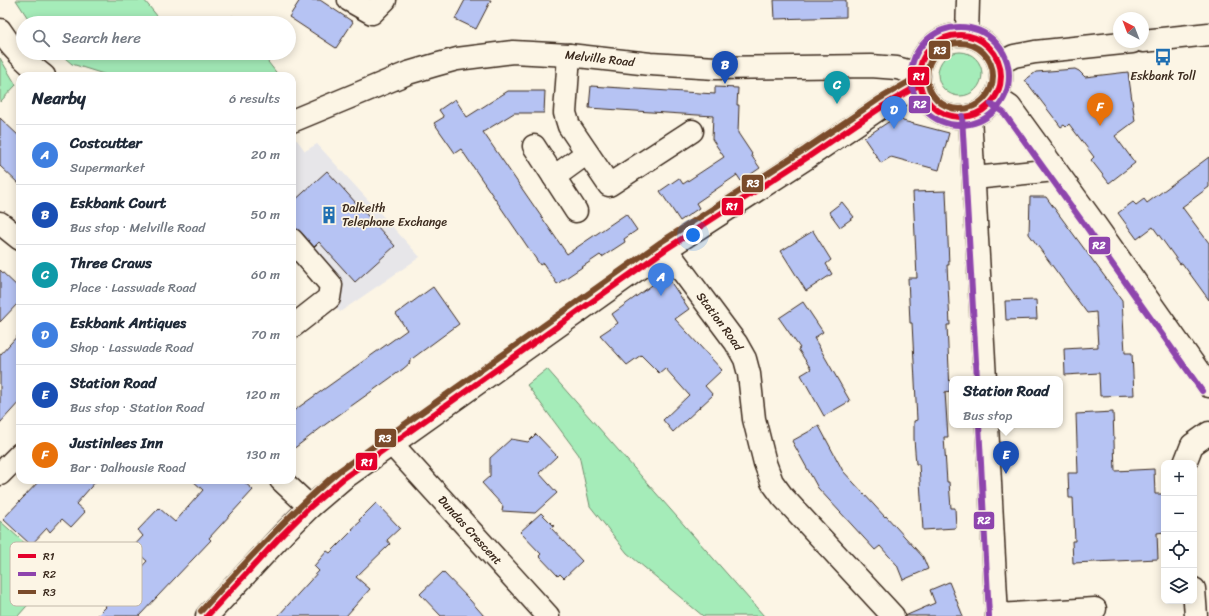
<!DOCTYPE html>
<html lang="en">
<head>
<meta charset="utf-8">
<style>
	body { margin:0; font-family:Sriracha,sans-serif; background:#f6f6f7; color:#1f2937 }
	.controls { position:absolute; right:12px; bottom:12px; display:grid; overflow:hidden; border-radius:8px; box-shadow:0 2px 10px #0003 }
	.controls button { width:36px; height:36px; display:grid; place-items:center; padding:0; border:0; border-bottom:1px solid #e0e1e3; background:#fff; color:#1f2937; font:20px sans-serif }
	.compass { position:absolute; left:1113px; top:12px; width:36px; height:36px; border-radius:50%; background:#fff; box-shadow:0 2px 10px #0003; rotate:318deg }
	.you { position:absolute; left:693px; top:235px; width:14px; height:14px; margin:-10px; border:3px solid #fff; border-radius:50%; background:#1a73e8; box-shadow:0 0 0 6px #1a73e833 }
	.badge { display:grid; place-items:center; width:26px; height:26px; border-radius:50%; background:#d93025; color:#fff; font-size:13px; font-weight:700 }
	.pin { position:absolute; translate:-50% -33px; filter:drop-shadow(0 1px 2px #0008) }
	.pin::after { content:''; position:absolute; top:21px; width:14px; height:12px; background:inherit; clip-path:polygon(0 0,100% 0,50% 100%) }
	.popup { position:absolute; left:949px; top:376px; width:114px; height:52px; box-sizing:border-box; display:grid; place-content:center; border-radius:8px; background:#fff; filter:drop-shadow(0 1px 3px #0005); font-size:13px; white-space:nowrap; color:#747a83 }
	.popup b { font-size:15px; color:#1f2937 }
	.popup::after { content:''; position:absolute; left:50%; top:100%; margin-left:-8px; border:8px solid transparent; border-top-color:#fff }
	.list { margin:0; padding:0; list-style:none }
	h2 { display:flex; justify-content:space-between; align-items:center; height:52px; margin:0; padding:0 16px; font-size:17px }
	h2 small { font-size:13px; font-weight:400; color:#747a83 }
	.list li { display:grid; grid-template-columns:26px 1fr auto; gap:12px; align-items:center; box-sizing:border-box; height:60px; padding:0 16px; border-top:1px solid #e0e1e3 }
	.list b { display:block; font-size:15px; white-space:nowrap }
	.list p { margin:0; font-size:13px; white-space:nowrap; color:#747a83 }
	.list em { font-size:13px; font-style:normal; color:#747a83 }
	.icon { flex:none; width:22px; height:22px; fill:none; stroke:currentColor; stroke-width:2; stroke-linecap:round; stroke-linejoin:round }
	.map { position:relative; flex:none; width:1209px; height:616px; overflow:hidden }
	.search { position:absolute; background:#fff; box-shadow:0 2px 10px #0003; left:16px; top:16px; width:280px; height:44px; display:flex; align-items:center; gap:10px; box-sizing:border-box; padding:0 14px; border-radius:22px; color:#747a83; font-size:15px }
	.panel { position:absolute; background:#fff; box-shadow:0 2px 10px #0003; left:16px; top:72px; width:280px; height:412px; border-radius:12px }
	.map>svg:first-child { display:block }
	.built { fill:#e7e6e9 }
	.green { fill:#a5ecb9; stroke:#708b6c }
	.building { fill:#b6c3f3; stroke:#3b2a1e }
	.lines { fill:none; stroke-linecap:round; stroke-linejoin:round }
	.minor-casing { stroke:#3b2a1e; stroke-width:25 }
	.major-casing { stroke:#3b2a1e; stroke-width:25 }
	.minor { stroke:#fcf5e5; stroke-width:22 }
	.major { stroke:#fcf5e5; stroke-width:22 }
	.bus-1-casing { stroke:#fcf5e5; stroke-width:9 }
	.bus-2-casing { stroke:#fcf5e5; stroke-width:9 }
	.bus-3-casing { stroke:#fcf5e5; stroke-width:9 }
	.bus-1 { stroke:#e4002b; stroke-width:6 }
	.bus-2 { stroke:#8e44ad; stroke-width:6 }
	.bus-3 { stroke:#7a4b2a; stroke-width:6 }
	.labels { text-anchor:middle; stroke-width:3.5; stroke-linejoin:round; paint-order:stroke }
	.street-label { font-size:12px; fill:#3b2a1e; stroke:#fcf5e5 }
	.poi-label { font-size:12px; fill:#3b2a1e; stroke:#fcf5e5 }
	.key { fill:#fcf5e5; stroke:#c2b8a9; stroke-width:1 }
	.key-label { font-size:11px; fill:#3b2a1e }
	.line-badge { stroke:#fcf5e5; stroke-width:1.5 }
	.badge-label { font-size:11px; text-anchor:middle; font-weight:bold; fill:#fff }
</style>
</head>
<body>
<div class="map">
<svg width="1209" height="616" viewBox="0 0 1209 616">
	<rect width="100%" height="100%" fill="#fcf5e5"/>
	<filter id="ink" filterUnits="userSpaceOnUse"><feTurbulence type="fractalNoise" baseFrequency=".025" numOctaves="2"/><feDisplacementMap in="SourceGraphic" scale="8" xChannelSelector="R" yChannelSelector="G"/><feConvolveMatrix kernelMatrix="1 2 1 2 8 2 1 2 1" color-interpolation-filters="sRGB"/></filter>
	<g filter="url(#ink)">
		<polygon class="built" points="297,140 305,151 317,144 420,257 340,312 292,257 292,141"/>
		<g class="green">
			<polygon points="16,0 144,0 163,23 31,23"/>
			<polygon points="233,16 238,23 216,23"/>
			<circle cx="960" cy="74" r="22"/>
			<polygon points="59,53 261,53 279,76 110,76 72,64"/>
			<polygon points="0,58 16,85 0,102"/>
			<polygon points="547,369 764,616 703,616 627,553 590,506 579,455 527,385"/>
			<polygon points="0,521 57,572 18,616 0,616"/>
		</g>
		<g class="building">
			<polygon points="300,0 320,0 353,22 336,48 289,17"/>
			<polygon points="465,0 491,0 476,29 455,19"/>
			<polygon points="774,0 846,0 846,17 775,19"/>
			<polygon points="1075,69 1079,71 1085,77 1128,72 1135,121 1115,136 1135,163 1109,183 1091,160 1094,157 1069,124 1066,127 1064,125 1061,127 1025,80 1036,72"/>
			<polygon points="591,86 715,94 715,87 738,88 737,105 739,105 738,133 752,154 751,155 760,168 741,181 737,175 696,203 699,208 680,221 660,191 679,178 683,184 724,157 712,139 713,116 589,108"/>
			<polygon points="508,91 545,91 544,113 514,113 483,132 567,254 626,214 637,230 624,239 625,242 602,257 600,255 557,284 543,263 540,265 461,149 455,153 434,123 444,117 439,110 455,99 467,117"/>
			<polygon points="899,115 903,121 949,133 939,170 891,157 881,163 864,138"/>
			<polygon points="0,118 20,137 20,185 0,166"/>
			<polygon points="1209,157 1209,187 1182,207 1209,243 1209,300 1182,263 1180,264 1153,227 1137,239 1118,213 1133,202 1136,205 1144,199 1147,203"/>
			<polygon points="327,171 395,246 355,282 319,242 314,247 301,232 292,227 292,203"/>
			<polygon points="946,191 949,265 947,265 950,325 947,325 950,391 945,392 948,437 944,437 947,482 949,482 951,508 955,508 956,528 923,530 919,464 916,464 914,439 914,421 917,420 912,323 910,323 908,278 917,278 913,192"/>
			<polygon points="1030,197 1046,197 1122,300 1125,353 1132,353 1134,395 1100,396 1099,373 1065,375 1064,349 1098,347 1096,312 1087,313 1029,234"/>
			<polygon points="842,202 854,217 840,227 829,212"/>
			<polygon points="813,231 831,260 826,264 832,274 806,291 781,251"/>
			<polygon points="0,270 20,289 20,301 0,322"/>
			<polygon points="666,275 689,309 675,319 722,370 705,386 713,395 673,432 663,420 689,395 665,368 659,373 641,355 627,365 600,335 618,323 612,314"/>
			<polygon points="433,287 459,324 409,361 410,363 403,369 326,424 292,450 292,412 407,330 396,314"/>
			<polygon points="1036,300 1037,319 1006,320 1005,301"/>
			<polygon points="803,302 823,332 814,338 850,401 824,416 801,375 811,369 798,349 800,348 779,318"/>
			<polygon points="20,333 20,401 0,423 0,355"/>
			<polygon points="1113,412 1115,471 1154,469 1155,494 1164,494 1164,532 1157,533 1158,559 1073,563 1072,541 1075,541 1073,498 1069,498 1068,473 1078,473 1076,414"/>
			<polygon points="819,426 843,471 885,517 886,516 923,557 928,569 903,580 897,565 880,546 875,550 818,488 792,441"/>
			<polygon points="536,434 557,456 539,473 557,493 535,513 502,511 503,506 482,483 490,476 490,458 511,439 528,442"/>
			<polygon points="40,480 97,480 76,504 85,512 71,527 62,519 50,532 47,528 31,545 3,519"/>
			<polygon points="192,480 242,480 253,490 209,538 211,540 139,616 97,616 106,607 105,606 147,561 132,548 143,536 138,530 159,508 175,522 203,490"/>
			<polygon points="376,503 400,528 387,540 390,544 356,577 370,589 346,616 278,616 319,571 314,566 327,551 330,553 353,530 352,529 360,522 359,520"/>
			<polygon points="541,513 554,526 551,528 582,561 564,578 560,574 558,576 539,556 541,554 520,532"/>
			<polygon points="443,572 470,600 484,616 441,616 420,594"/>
			<polygon points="949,582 963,616 905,616 935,603 930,590"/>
		</g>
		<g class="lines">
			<g class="minor-casing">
				<g id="minor">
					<polyline points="349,0 372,13 385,0"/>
					<polyline points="569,55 565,113 569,126 609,185 692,131"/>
					<polyline points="534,146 576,211"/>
					<polyline points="554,177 587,153"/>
					<polyline points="974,178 1055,170"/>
					<polyline points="0,223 20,239"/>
					<polyline points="292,240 331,285 329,298 292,327"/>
					<path id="s1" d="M666 249 736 343 745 359 749 374 754 419 765 463 772 482 783 497 893 616"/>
					<path id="s2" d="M392 443 399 452 548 616"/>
					<polyline points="1185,463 1192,445 1209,433"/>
					<polyline points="0,474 20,454"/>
					<polyline points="281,480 310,507"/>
					<polyline points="1194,589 1196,616"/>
					<polyline points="997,615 1095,609"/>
				</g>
			</g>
			<g class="major-casing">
				<g id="major">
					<path d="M0 30C11 48 28 64 44 76"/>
					<circle cx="960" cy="76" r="41"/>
					<polyline points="967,35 968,0"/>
					<polyline points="1143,41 1209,34"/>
					<polyline points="1000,63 1014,56 1035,52 1132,42"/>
					<polyline points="995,97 1010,107 1089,216 1209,386"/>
					<polyline points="970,116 985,379"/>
					<path id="s3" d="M292 121 408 73 435 65 457 59 513 52 569 55 650 64 716 68 871 66 897 68 919 74"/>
					<polyline points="987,425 997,616"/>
					<polyline points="207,616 283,534 310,507 344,478 666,249 808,157 883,106 919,85"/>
				</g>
			</g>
			<use href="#minor" class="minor"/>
			<use href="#major" class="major"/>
			<g class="bus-1-casing">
				<g id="bus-1">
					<circle cx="960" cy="76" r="41"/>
					<polyline points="207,616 283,534 310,507 344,478 666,249 808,157 883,106 919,85"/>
				</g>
			</g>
			<g class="bus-2-casing">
				<g id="bus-2">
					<circle cx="960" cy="76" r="49"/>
					<polyline points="991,104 1004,113 1082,221 1202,391"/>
					<polyline points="962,116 977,379"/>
					<polyline points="979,425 989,616"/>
				</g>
			</g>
			<g class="bus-3-casing">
				<g id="bus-3">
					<circle cx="960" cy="76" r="33"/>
					<path d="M201 611C246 562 289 514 339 471L661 242 804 150 879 99 915 78"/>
				</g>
			</g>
			<use href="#bus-1" class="bus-1"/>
			<use href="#bus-2" class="bus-2"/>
			<use href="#bus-3" class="bus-3"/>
		</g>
	</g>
	<defs>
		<g id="bus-bare" transform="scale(1.38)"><path d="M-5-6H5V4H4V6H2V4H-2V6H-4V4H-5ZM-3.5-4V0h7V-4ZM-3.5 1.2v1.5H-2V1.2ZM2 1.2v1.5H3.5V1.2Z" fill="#1f6fb2" stroke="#fcf5e5" stroke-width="2.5" paint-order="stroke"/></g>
		<g id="building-bare" transform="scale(1.38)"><path d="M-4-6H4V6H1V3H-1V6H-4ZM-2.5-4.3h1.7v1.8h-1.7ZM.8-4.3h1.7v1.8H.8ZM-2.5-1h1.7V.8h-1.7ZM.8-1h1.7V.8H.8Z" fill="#1f6fb2" stroke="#fcf5e5" stroke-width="2.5" paint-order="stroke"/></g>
	</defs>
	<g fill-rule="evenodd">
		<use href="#bus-bare" x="1163" y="57"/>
		<use href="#building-bare" x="329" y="215"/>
	</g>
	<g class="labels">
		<g class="street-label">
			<text dy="4" stroke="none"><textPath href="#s3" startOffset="320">Melville Road</textPath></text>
			<text dy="4" stroke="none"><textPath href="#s1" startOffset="90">Station Road</textPath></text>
			<text dy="4" stroke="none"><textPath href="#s2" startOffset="117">Dundas Crescent</textPath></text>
		</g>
		<g class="poi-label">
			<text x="1163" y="80">Eskbank Toll</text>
			<text x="342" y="212" text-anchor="start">Dalkeith<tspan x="342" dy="14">Telephone Exchange</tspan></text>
		</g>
	</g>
	<rect x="10" y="542" width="132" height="64" rx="6" class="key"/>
	<rect x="18" y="554" width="18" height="4" fill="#e4002b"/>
	<rect x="18" y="572" width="18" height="4" fill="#8e44ad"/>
	<rect x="18" y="590" width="18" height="4" fill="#7a4b2a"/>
	<g class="key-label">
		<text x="43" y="560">R1</text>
		<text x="43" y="578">R2</text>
		<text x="43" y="596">R3</text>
	</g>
	<g class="line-badge">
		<rect x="928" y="40" width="23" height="20" rx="4" fill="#7a4b2a"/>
		<rect x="907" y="66" width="23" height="20" rx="4" fill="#e4002b"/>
		<rect x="908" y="95" width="23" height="19" rx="4" fill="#8e44ad"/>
		<rect x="741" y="174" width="23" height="19" rx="4" fill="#7a4b2a"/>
		<rect x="721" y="197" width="23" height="19" rx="4" fill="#e4002b"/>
		<rect x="1088" y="236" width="23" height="19" rx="4" fill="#8e44ad"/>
		<rect x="374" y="428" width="23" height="20" rx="4" fill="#7a4b2a"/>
		<rect x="355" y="452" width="23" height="19" rx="4" fill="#e4002b"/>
		<rect x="973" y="511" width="22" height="19" rx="4" fill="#8e44ad"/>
	</g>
	<g class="badge-label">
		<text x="940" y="54">R3</text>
		<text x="919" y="80">R1</text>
		<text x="920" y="108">R2</text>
		<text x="753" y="187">R3</text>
		<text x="732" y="210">R1</text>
		<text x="1099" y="249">R2</text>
		<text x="385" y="442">R3</text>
		<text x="367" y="466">R1</text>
		<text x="984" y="524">R2</text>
	</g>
</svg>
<div class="controls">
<button>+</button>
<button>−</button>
<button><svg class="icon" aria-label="locate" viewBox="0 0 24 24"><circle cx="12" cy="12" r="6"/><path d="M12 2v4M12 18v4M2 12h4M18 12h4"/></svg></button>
<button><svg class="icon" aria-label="layers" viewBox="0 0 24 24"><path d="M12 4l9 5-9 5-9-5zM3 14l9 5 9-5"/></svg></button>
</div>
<svg class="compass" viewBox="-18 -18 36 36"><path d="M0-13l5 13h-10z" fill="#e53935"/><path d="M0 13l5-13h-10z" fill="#747a83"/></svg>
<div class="you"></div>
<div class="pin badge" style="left:661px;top:296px;background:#3f7fe0">A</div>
<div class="pin badge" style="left:725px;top:84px;background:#1a4fb4">B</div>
<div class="pin badge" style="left:837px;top:104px;background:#0f9aa8">C</div>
<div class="pin badge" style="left:894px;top:129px;background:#3f7fe0">D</div>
<div class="pin badge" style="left:1006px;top:474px;background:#1a4fb4">E</div>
<div class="popup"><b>Station Road</b>Bus stop</div>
<div class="pin badge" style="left:1100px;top:126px;background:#e8710a">F</div>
<div class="search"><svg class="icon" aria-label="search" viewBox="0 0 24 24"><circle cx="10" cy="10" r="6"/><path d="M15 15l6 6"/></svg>Search here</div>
<section class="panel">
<h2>Nearby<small>6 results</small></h2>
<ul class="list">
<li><span class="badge" style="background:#3f7fe0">A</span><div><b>Costcutter</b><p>Supermarket</p></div><em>20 m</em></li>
<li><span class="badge" style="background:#1a4fb4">B</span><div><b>Eskbank Court</b><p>Bus stop · Melville Road</p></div><em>50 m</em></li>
<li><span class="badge" style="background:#0f9aa8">C</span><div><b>Three Craws</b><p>Place · Lasswade Road</p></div><em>60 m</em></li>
<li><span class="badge" style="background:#3f7fe0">D</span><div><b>Eskbank Antiques</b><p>Shop · Lasswade Road</p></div><em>70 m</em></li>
<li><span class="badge" style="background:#1a4fb4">E</span><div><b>Station Road</b><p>Bus stop · Station Road</p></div><em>120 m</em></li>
<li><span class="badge" style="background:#e8710a">F</span><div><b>Justinlees Inn</b><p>Bar · Dalhousie Road</p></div><em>130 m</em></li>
</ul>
</section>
</div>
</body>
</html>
